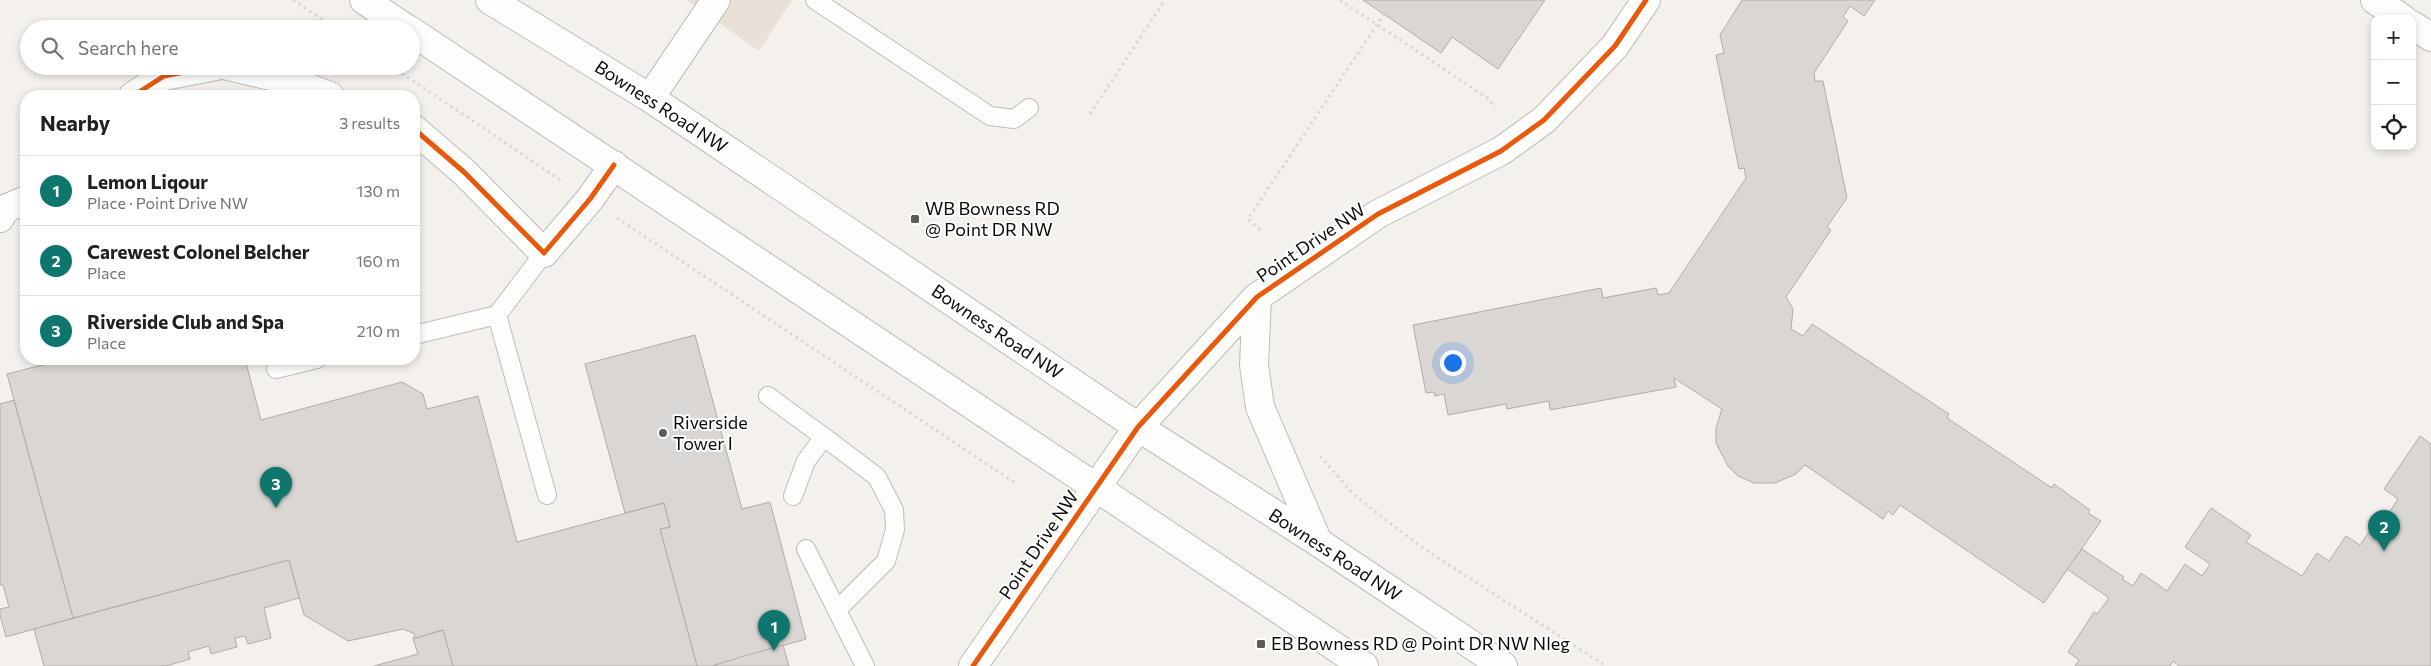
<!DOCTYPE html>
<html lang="en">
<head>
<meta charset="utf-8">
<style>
	body { margin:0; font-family:Commissioner,sans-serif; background:#f6f6f6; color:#202124 }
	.controls { position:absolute; right:15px; top:15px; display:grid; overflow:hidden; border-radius:10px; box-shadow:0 2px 8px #0003 }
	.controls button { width:45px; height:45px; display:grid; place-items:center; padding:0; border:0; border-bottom:1px solid #e0e0e0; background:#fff; color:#202124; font:25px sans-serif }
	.you { position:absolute; left:1452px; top:362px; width:18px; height:18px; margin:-12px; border:4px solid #fff; border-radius:50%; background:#1a73e8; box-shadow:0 0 0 8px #1a73e833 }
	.badge { display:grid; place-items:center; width:32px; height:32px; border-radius:50%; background:#0f766e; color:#fff; font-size:16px; font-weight:700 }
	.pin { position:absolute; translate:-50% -41px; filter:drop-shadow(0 1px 2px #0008) }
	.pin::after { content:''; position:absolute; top:26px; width:18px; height:15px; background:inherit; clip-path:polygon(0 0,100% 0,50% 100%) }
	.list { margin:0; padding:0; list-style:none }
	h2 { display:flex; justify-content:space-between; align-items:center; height:65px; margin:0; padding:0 20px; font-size:21px }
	h2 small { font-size:16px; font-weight:400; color:#757577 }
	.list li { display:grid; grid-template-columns:32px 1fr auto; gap:15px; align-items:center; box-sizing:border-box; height:70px; padding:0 20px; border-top:1px solid #e0e0e0 }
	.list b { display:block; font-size:19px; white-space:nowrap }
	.list p { margin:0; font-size:16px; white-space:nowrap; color:#757577 }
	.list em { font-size:16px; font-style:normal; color:#757577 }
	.icon { flex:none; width:28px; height:28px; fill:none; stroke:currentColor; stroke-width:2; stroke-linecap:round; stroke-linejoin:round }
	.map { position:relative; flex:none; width:2431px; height:666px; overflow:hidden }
	.search { position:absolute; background:#fff; box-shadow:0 2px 8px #0003; left:20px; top:20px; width:400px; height:55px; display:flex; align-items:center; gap:12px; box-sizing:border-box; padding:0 18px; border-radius:28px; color:#757577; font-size:19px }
	.panel { position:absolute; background:#fff; box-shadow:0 2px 8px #0003; left:20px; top:90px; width:400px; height:275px; border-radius:20px }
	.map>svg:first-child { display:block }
	.built { fill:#e9e0d7 }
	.building { fill:#dad6d3; stroke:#b0acaa }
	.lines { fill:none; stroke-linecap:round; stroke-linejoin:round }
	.lane-casing { stroke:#bfbcb9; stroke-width:20 }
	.street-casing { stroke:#bfbcb9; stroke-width:30 }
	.secondary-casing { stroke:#bfbcb9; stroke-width:30 }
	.path { stroke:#d9d7d6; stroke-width:3; stroke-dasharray:2.5 4; stroke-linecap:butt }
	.lane { stroke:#fdfdfc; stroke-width:18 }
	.street { stroke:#fdfdfc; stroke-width:28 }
	.secondary { stroke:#fdfdfc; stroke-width:28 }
	.cycleway-casing { stroke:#fff; stroke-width:8 }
	.cycleway { stroke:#e8590c; stroke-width:5 }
	.poi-dot { fill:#5e5b58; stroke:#fff; stroke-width:2 }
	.labels { text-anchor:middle; stroke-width:4; stroke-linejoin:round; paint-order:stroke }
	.street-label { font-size:18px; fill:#0d0b09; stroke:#fff }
	.poi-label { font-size:18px; fill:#0d0b09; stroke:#fff; text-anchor:start }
</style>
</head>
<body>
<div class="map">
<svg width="2431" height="666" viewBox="0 0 2431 666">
	<rect width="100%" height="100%" fill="#f4f0ec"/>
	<polygon class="built" points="687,0 792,0 759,51"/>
	<g class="building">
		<polygon points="1363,0 1545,0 1498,69 1452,37 1441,53"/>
		<polygon points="1742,0 1875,0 1864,16 1850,6 1843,17 1848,21 1814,73 1815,81 1823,81 1847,198 1827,227 1831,230 1786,297 1793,309 1791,329 1803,336 1812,324 1815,326 1949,414 1947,418 2052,488 2054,484 2090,510 2088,513 2101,521 2044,603 1900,505 1893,515 1888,511 1883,519 1805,465 1796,474 1775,483 1754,483 1738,476 1728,466 1716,443 1716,428 1722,409 1674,378 1676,387 1550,410 1549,401 1507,409 1506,404 1448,415 1444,394 1435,396 1434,392 1426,393 1413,325 1601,288 1603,298 1656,288 1658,295 1669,293 1746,178 1744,168 1739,169 1716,55 1724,53 1720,35"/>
		<polygon points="695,335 742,509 770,502 806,639 712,666 697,666 660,529 670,527 664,503 625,513 585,364"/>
		<polygon points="65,359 245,359 261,420 402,382 423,394 427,409 478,396 517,542 664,503 670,527 660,529 697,666 453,666 443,630 413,639 415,634 403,629 348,641 304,615 289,560 73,618 7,374"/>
		<polygon points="14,400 73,618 6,637 0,615 0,609 9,607 3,585 0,585 0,404"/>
		<polygon points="2420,436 2431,444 2431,666 2179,666 2173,661 2170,666 2075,666 2079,660 2068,652 2094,612 2097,614 2109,598 2067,569 2082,549 2124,577 2122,579 2133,586 2141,573 2167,591 2185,564 2202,576 2210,564 2185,547 2211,508 2251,535 2246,542 2302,576 2317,553 2329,561 2346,536 2360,545 2369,532 2380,539 2395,517 2389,513 2398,499 2384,489"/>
		<polygon points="289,560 299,598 264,608 271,638 248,644 245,636 235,638 237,647 211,654 209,646 188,652 190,659 166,666 44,666 34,629"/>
		<polygon points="443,630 453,666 374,666 418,654 413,639"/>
		<polygon points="783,645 789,666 712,666 744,656"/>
	</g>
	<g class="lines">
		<g class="lane-casing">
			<g id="lane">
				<polyline points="815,0 990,116 1014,119 1029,108"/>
				<polyline points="497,315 547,495"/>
				<polyline points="414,335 497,315 544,253"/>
				<polyline points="276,369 317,359"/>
				<polyline points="768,396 824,437 806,461 793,496"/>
				<polyline points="824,437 877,477 894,510 895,530 886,561 837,610"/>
				<polyline points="806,549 865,666"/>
			</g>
		</g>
		<g class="street-casing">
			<g id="street">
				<polyline points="2375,0 2403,19"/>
				<polyline points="2412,25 2431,37"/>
				<polyline points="228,66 284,79 330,96"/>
				<polyline points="133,96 164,76 216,66"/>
				<polyline points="650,98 716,0"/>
				<polyline points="414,129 464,172 544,253 590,199 614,165"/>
				<polyline points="0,218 5,209 26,200"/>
				<polyline points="973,666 1138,427 1257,297 1378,214 1501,151 1544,120 1615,46 1646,0"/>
			</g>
		</g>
		<g class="secondary-casing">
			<g id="secondary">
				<polyline points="364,0 407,29"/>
				<polyline points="490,0 650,98 1138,427 1318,542 1503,666"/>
				<polyline points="411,31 1364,666"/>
				<polyline points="1257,297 1254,365 1260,407 1318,542"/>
			</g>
		</g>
		<g class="path">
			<polyline points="293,0 336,29"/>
			<polyline points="1340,0 1489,99 1494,108"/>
			<polyline points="391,66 562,181"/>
			<polyline points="1090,114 1165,0"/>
			<polyline points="617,218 1014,482"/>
			<polyline points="1260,230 1248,219 1384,14"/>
			<polyline points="1320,456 1354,495 1424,549 1606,666"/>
		</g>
		<use href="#lane" class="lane"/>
		<use href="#street" class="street"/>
		<use href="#secondary" class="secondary"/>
		<g class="cycleway-casing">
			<g id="cycleway">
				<polyline points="133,96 164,76 216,66"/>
				<polyline points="414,129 464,172 544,253 590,199 614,165"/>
				<polyline points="973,666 1138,427 1257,297 1378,214 1501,151 1544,120 1615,46 1646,0"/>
			</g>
		</g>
		<use href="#cycleway" class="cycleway"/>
	</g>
	<g class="poi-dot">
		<rect x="910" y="214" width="10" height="10" rx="2.5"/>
		<circle cx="663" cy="433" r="5"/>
		<rect x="1256" y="639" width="10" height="10" rx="2.5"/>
	</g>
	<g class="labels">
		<g class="street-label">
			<text transform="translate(661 107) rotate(33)" y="6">Bowness Road NW</text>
			<text transform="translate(1311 243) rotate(-34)" y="6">Point Drive NW</text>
			<text transform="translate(997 332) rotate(34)" y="6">Bowness Road NW</text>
			<text transform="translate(1039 545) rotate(-56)" y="6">Point Drive NW</text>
			<text transform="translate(1335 555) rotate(33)" y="6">Bowness Road NW</text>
		</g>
		<g class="poi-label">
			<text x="925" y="215">WB Bowness RD<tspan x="925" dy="21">@ Point DR NW</tspan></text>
			<text x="673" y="429">Riverside<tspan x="673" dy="21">Tower I</tspan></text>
			<text x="1271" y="650">EB Bowness RD @ Point DR NW Nleg</text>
		</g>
	</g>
</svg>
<div class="controls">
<button>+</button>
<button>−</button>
<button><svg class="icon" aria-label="locate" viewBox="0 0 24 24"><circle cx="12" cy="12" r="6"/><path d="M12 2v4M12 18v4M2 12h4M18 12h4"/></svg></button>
</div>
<div class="you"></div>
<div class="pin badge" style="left:774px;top:651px">1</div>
<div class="pin badge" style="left:2384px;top:551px">2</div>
<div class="pin badge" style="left:276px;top:508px">3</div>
<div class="search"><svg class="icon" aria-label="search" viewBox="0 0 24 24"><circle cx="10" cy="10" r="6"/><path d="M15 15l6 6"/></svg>Search here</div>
<section class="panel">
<h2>Nearby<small>3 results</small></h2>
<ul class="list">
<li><span class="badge">1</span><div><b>Lemon Liqour</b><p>Place · Point Drive NW</p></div><em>130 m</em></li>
<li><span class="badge">2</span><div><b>Carewest Colonel Belcher</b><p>Place</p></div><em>160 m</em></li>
<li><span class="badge">3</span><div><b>Riverside Club and Spa</b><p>Place</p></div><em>210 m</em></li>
</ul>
</section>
</div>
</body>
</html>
